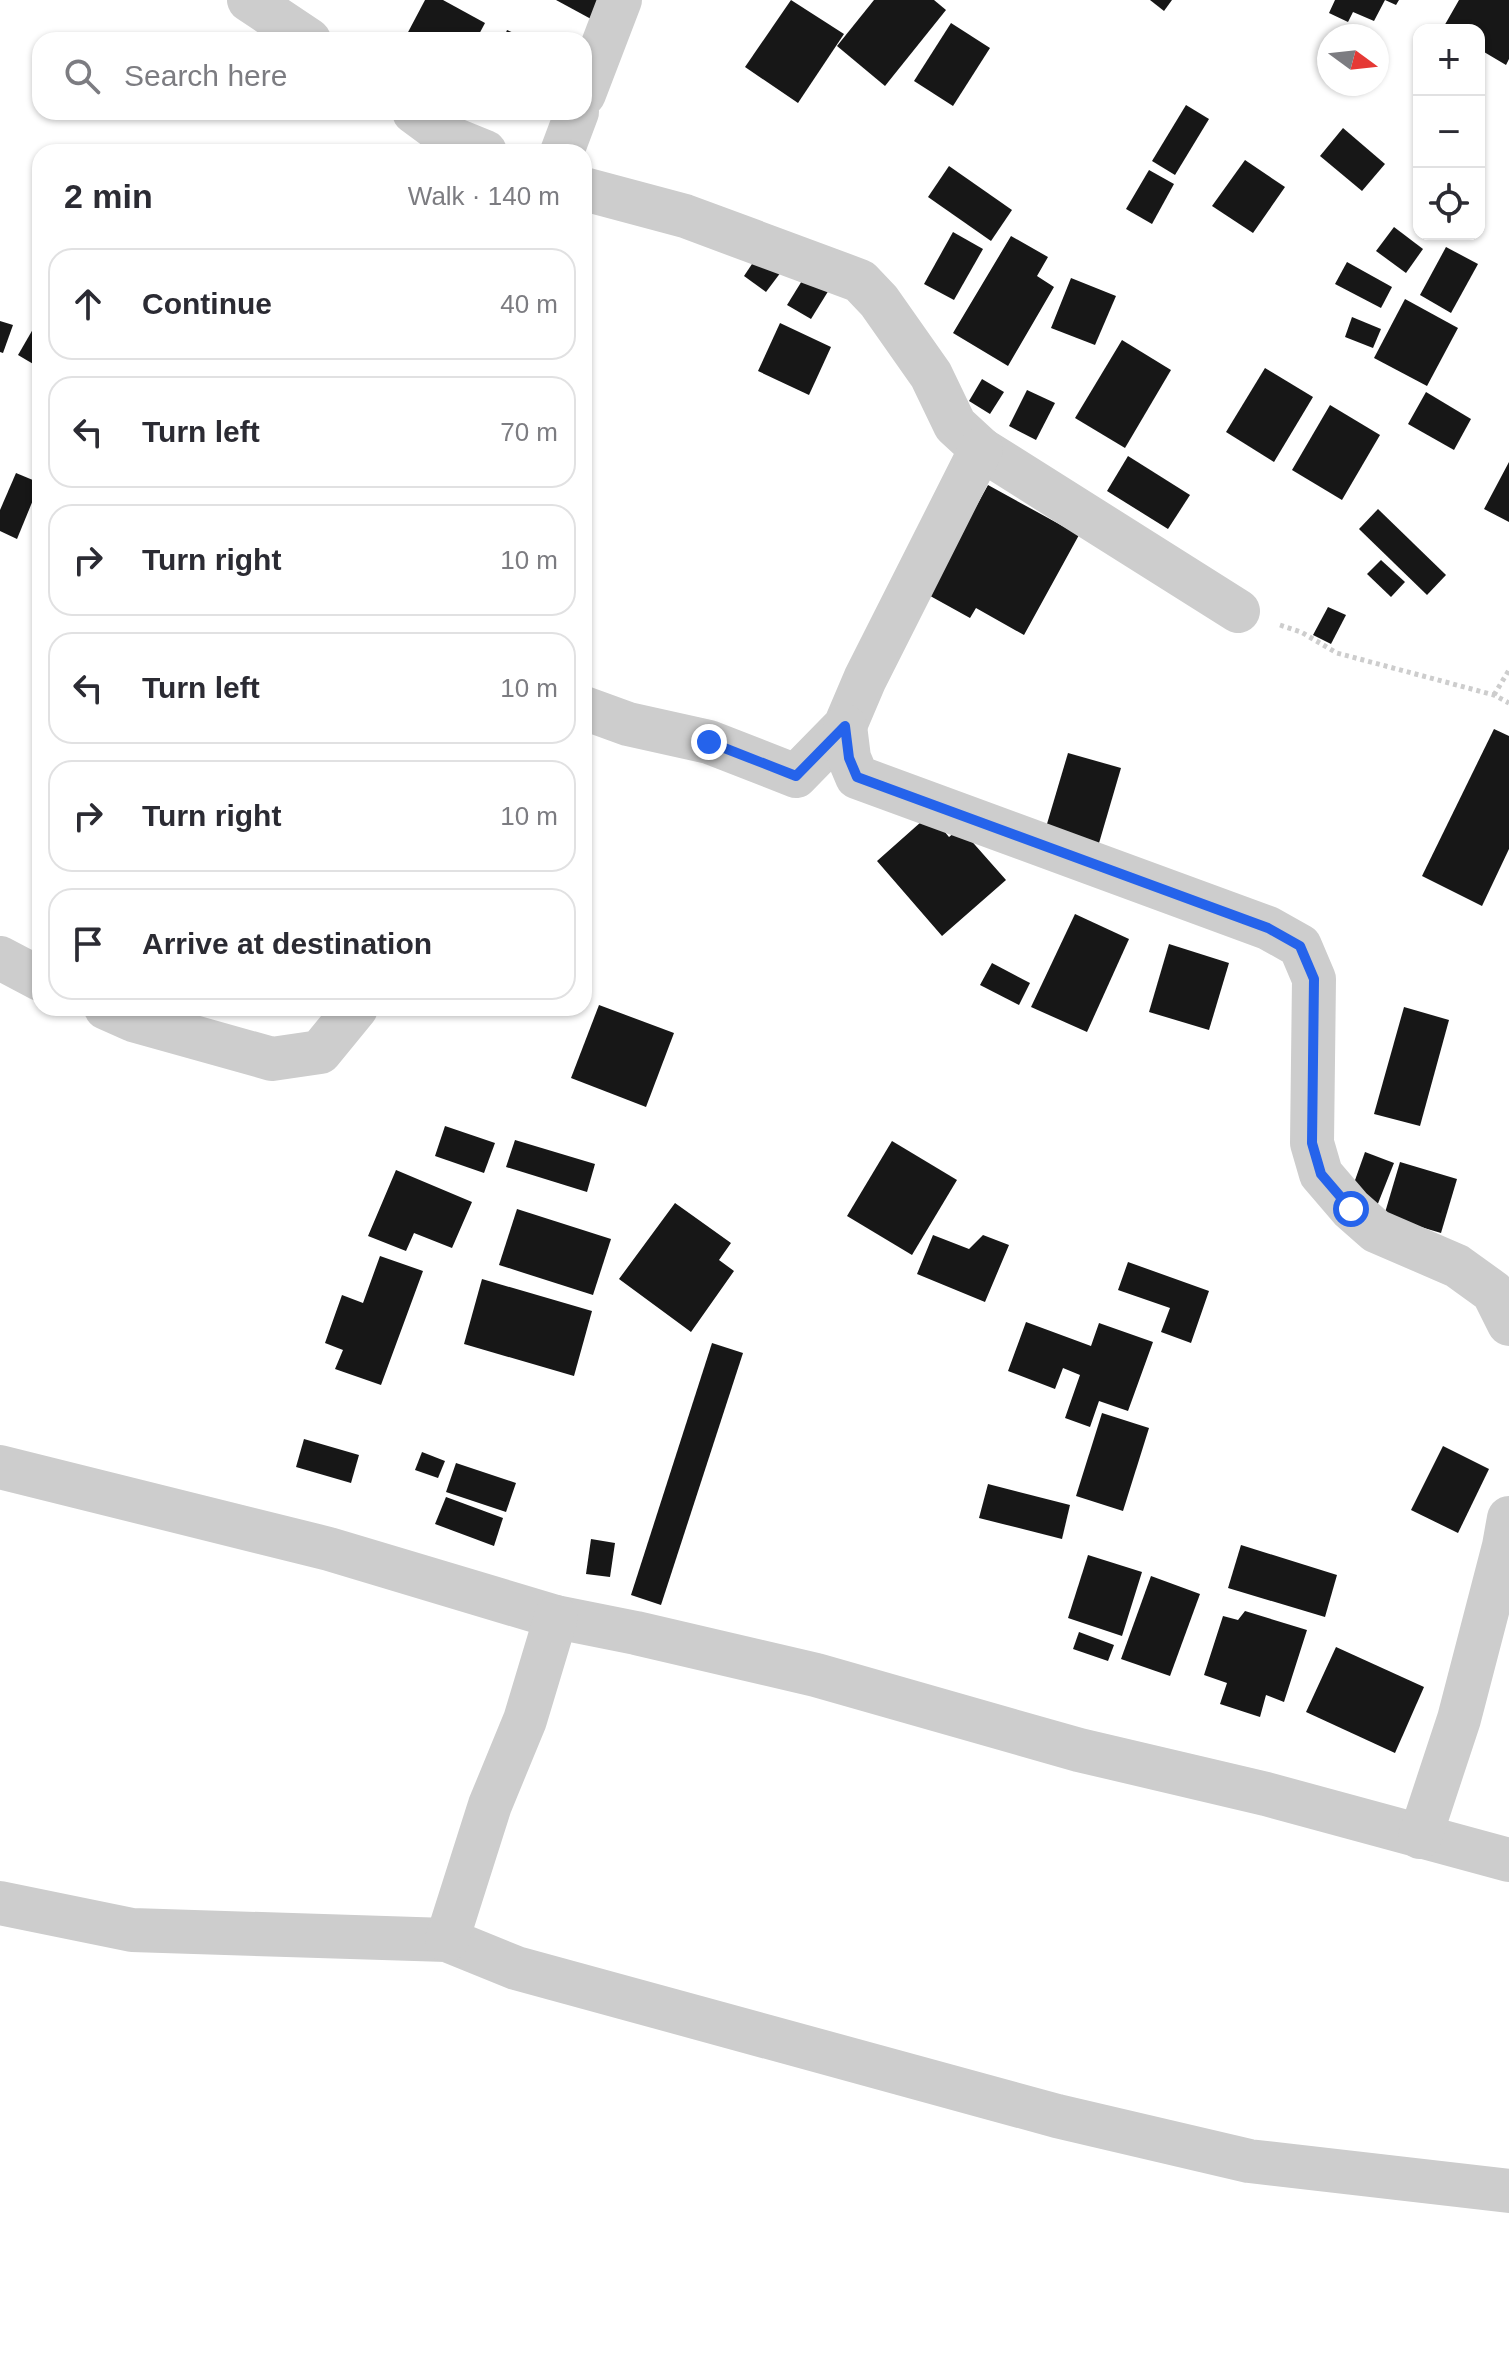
<!DOCTYPE html>
<html lang="en">
<head>
<meta charset="utf-8">
<style>
	body { margin:0; font-family:Arial,sans-serif; background:#f7f7f7; color:#2b2b33 }
	.controls { position:absolute; right:24px; top:24px; display:grid; overflow:hidden; border-radius:16px; box-shadow:0 2px 6px #0004 }
	.controls button { width:72px; height:72px; display:grid; place-items:center; padding:0; border:0; border-bottom:2px solid #e1e1e2; background:#fff; color:#2b2b33; font:40px sans-serif }
	.compass { position:absolute; left:1317px; top:24px; width:72px; height:72px; border-radius:50%; background:#fff; box-shadow:0 2px 6px #0004; rotate:105deg }
	.stop { position:absolute; width:24px; height:24px; margin:-18px; border:6px solid #2563eb; border-radius:50%; background:#fff }
	.stop.end { background:#2563eb; border-color:#fff; box-shadow:0 2px 8px #0008 }
	.list { margin:0; padding:0; list-style:none }
	h2 { display:flex; justify-content:space-between; align-items:center; height:104px; margin:0; padding:0 32px; font-size:34px }
	h2 small { font-size:26px; font-weight:400; color:#7c7c81 }
	.list li { display:grid; grid-template-columns:52px 1fr auto; gap:24px; align-items:center; box-sizing:border-box; height:112px; margin:0 16px 16px; padding:0 16px; border:2px solid #e1e1e2; border-radius:24px }
	.list b { display:block; font-size:30px; white-space:nowrap }
	.list em { font-size:26px; font-style:normal; color:#7c7c81 }
	.icon { flex:none; width:44px; height:44px; fill:none; stroke:currentColor; stroke-width:2; stroke-linecap:round; stroke-linejoin:round }
	.map { position:relative; flex:none; width:1509px; height:2362px; overflow:hidden }
	.search { position:absolute; background:#fff; box-shadow:0 2px 6px #0004; left:32px; top:32px; width:560px; height:88px; display:flex; align-items:center; gap:20px; box-sizing:border-box; padding:0 28px; border-radius:24px; color:#7c7c81; font-size:30px }
	.panel { position:absolute; background:#fff; box-shadow:0 2px 6px #0004; left:32px; top:144px; width:560px; height:872px; border-radius:24px }
	.map>svg:first-child { display:block }
	.building { fill:#171717 }
	.lines { fill:none; stroke-linecap:round; stroke-linejoin:round }
	.path { stroke:#cdcdcd; stroke-width:5; stroke-dasharray:4 4; stroke-linecap:butt }
	.minor { stroke:#cdcdcd; stroke-width:44 }
	.route { stroke:#2563eb; stroke-width:10 }
</style>
</head>
<body>
<div class="map">
<svg width="1509" height="2362" viewBox="0 0 1509 2362">
	<rect width="100%" height="100%" fill="#fff"/>
	<g class="building">
		<polygon points="425,0 443,0 485,23 476,40 413,40 406,36"/>
		<polygon points="556,0 601,0 591,19"/>
		<polygon points="791,0 844,34 798,103 745,67"/>
		<polygon points="874,0 934,0 946,10 885,86 837,46"/>
		<polygon points="1150,0 1172,0 1164,11"/>
		<polygon points="1335,0 1399,0 1396,5 1385,0 1374,21 1353,12 1348,22 1329,13"/>
		<polygon points="1459,0 1509,0 1509,59 1506,65 1479,49 1479,30 1443,28"/>
		<polygon points="951,23 990,48 953,106 914,81"/>
		<polygon points="507,30 530,40 503,40"/>
		<polygon points="1186,105 1209,119 1175,175 1152,161"/>
		<polygon points="1343,128 1385,164 1362,191 1320,156"/>
		<polygon points="1245,160 1285,187 1253,233 1212,206"/>
		<polygon points="949,166 1012,210 991,241 928,197"/>
		<polygon points="1149,170 1174,184 1152,224 1126,209"/>
		<polygon points="1394,227 1423,249 1406,273 1376,251"/>
		<polygon points="953,232 983,249 954,300 924,284"/>
		<polygon points="1011,236 1048,257 1037,276 1054,287 1008,366 953,333"/>
		<polygon points="1446,247 1478,264 1451,313 1420,295"/>
		<polygon points="758,255 781,272 766,292 744,276"/>
		<polygon points="1347,262 1392,287 1381,308 1335,284"/>
		<polygon points="808,271 832,285 811,319 787,305"/>
		<polygon points="1071,278 1116,296 1095,345 1051,328"/>
		<polygon points="1405,299 1458,328 1427,386 1374,358"/>
		<polygon points="40,317 40,368 18,355"/>
		<polygon points="1352,317 1381,329 1373,348 1345,337"/>
		<polygon points="0,321 13,325 3,353 0,352"/>
		<polygon points="780,323 831,347 809,395 758,371"/>
		<polygon points="1122,340 1171,370 1125,448 1075,418"/>
		<polygon points="1265,368 1313,397 1274,462 1226,432"/>
		<polygon points="982,379 1004,392 990,414 969,401"/>
		<polygon points="1027,390 1055,403 1036,440 1009,426"/>
		<polygon points="1426,392 1471,419 1454,450 1408,424"/>
		<polygon points="1330,405 1380,435 1342,500 1292,470"/>
		<polygon points="1128,456 1190,495 1168,529 1107,491"/>
		<polygon points="1509,462 1509,522 1484,509"/>
		<polygon points="16,473 40,483 17,539 0,531 0,510"/>
		<polygon points="988,485 1079,535 1024,635 976,608 970,618 914,587 973,512"/>
		<polygon points="1378,509 1446,575 1427,595 1359,529"/>
		<polygon points="1381,560 1405,582 1391,597 1367,574"/>
		<polygon points="1328,607 1346,615 1331,644 1313,635"/>
		<polygon points="1494,729 1509,736 1509,849 1482,906 1422,876"/>
		<polygon points="1068,753 1121,768 1097,850 1044,834"/>
		<polygon points="930,814 949,837 960,828 1006,880 942,936 877,861"/>
		<polygon points="1075,914 1129,939 1087,1032 1031,1007"/>
		<polygon points="1169,944 1229,963 1209,1030 1149,1012"/>
		<polygon points="992,963 1030,983 1019,1005 980,985"/>
		<polygon points="599,1005 674,1033 646,1107 571,1078"/>
		<polygon points="1404,1007 1449,1020 1420,1126 1374,1114"/>
		<polygon points="445,1126 495,1143 484,1173 435,1156"/>
		<polygon points="515,1140 595,1164 587,1192 506,1167"/>
		<polygon points="892,1141 957,1180 912,1255 847,1216"/>
		<polygon points="1365,1152 1394,1163 1375,1211 1348,1200"/>
		<polygon points="1400,1162 1457,1179 1441,1233 1384,1216"/>
		<polygon points="396,1170 472,1202 452,1248 414,1233 406,1251 368,1236"/>
		<polygon points="675,1203 731,1243 719,1260 734,1271 691,1332 619,1279"/>
		<polygon points="517,1209 611,1239 593,1295 499,1265"/>
		<polygon points="933,1235 969,1249 983,1235 1009,1245 985,1302 917,1274"/>
		<polygon points="380,1256 423,1271 381,1385 335,1369 343,1350 325,1343 342,1295 363,1303"/>
		<polygon points="1128,1262 1209,1291 1191,1343 1161,1332 1170,1308 1118,1290"/>
		<polygon points="482,1279 592,1311 574,1376 464,1344"/>
		<polygon points="1026,1322 1091,1346 1099,1323 1153,1342 1128,1411 1099,1401 1090,1427 1065,1418 1080,1375 1063,1368 1055,1389 1008,1371"/>
		<polygon points="712,1343 743,1353 661,1605 631,1595"/>
		<polygon points="1102,1413 1149,1428 1123,1511 1076,1496"/>
		<polygon points="304,1439 359,1455 351,1483 296,1467"/>
		<polygon points="1443,1446 1489,1469 1458,1533 1411,1510"/>
		<polygon points="422,1452 445,1461 438,1478 415,1470"/>
		<polygon points="456,1463 516,1483 506,1512 446,1492"/>
		<polygon points="988,1484 1070,1505 1062,1539 979,1518"/>
		<polygon points="446,1497 503,1518 494,1546 435,1524"/>
		<polygon points="591,1539 615,1543 610,1577 586,1574"/>
		<polygon points="1241,1545 1337,1575 1325,1617 1228,1588"/>
		<polygon points="1088,1555 1142,1572 1122,1636 1068,1618"/>
		<polygon points="1151,1576 1200,1594 1170,1676 1121,1659"/>
		<polygon points="1245,1611 1307,1630 1284,1702 1266,1695 1260,1717 1220,1704 1227,1683 1204,1675 1223,1616 1238,1620"/>
		<polygon points="1079,1632 1114,1645 1108,1661 1073,1649"/>
		<polygon points="1336,1647 1424,1687 1395,1753 1306,1712"/>
	</g>
	<g class="lines">
		<g class="path">
			<polyline points="1280,625 1301,632 1337,653 1494,695 1509,703"/>
			<polyline points="1494,695 1509,670"/>
		</g>
		<g class="minor">
			<polyline points="249,0 309,40"/>
			<polyline points="584,94 620,0"/>
			<polyline points="414,112 448,137 485,152"/>
			<polyline points="562,152 577,112"/>
			<polyline points="584,189 685,216 860,281 879,301 931,375 955,425 981,449 1238,611"/>
			<polyline points="584,708 628,724 709,742 796,776 845,726 865,679 981,449"/>
			<polyline points="845,726 849,758 857,777 1268,928 1300,946 1314,979 1312,1143 1321,1174 1351,1209 1376,1231 1457,1266 1493,1292 1509,1324"/>
			<polyline points="0,958 40,979"/>
			<polyline points="106,1008 133,1020 272,1059 320,1052 356,1008"/>
			<polyline points="0,1467 329,1549 556,1617 636,1633 816,1675 1079,1750 1266,1794 1509,1860"/>
			<polyline points="1420,1837 1459,1719 1504,1546 1509,1518"/>
			<polyline points="0,1903 132,1930 447,1940 516,1968 1057,2116 1249,2161 1509,2191"/>
			<polyline points="447,1940 490,1805 525,1720 556,1617"/>
		</g>
	</g>
	<g class="lines">
		<polyline class="route" points="709,742 796,776 845,726 849,758 857,777 1268,928 1300,946 1314,979 1312,1143 1321,1174 1351,1209"/>
	</g>
</svg>
<div class="controls">
<button>+</button>
<button>−</button>
<button><svg class="icon" aria-label="locate" viewBox="0 0 24 24"><circle cx="12" cy="12" r="6"/><path d="M12 2v4M12 18v4M2 12h4M18 12h4"/></svg></button>
</div>
<svg class="compass" viewBox="-18 -18 36 36"><path d="M0-13l5 13h-10z" fill="#e53935"/><path d="M0 13l5-13h-10z" fill="#7c7c81"/></svg>
<div class="stop" style="left:1351px;top:1209px"></div>
<div class="stop end" style="left:709px;top:742px"></div>
<div class="search"><svg class="icon" aria-label="search" viewBox="0 0 24 24"><circle cx="10" cy="10" r="6"/><path d="M15 15l6 6"/></svg>Search here</div>
<section class="panel">
<h2>2 min<small>Walk · 140 m</small></h2>
<ul class="list">
<li><svg class="icon" aria-label="ahead" viewBox="0 0 24 24"><path d="M12 20V5M6 11l6-6 6 6"/></svg><div><b>Continue</b></div><em>40 m</em></li>
<li><svg class="icon" aria-label="left" viewBox="0 0 24 24"><path d="M17 20v-9H6M10 6l-5 5 5 5"/></svg><div><b>Turn left</b></div><em>70 m</em></li>
<li><svg class="icon" aria-label="right" viewBox="0 0 24 24"><path d="M7 20v-9h11M14 6l5 5-5 5"/></svg><div><b>Turn right</b></div><em>10 m</em></li>
<li><svg class="icon" aria-label="left" viewBox="0 0 24 24"><path d="M17 20v-9H6M10 6l-5 5 5 5"/></svg><div><b>Turn left</b></div><em>10 m</em></li>
<li><svg class="icon" aria-label="right" viewBox="0 0 24 24"><path d="M7 20v-9h11M14 6l5 5-5 5"/></svg><div><b>Turn right</b></div><em>10 m</em></li>
<li><svg class="icon" aria-label="arrive" viewBox="0 0 24 24"><path d="M6 21V4h12l-3 4 3 4H6"/></svg><div><b>Arrive at destination</b></div></li>
</ul>
</section>
</div>
</body>
</html>
